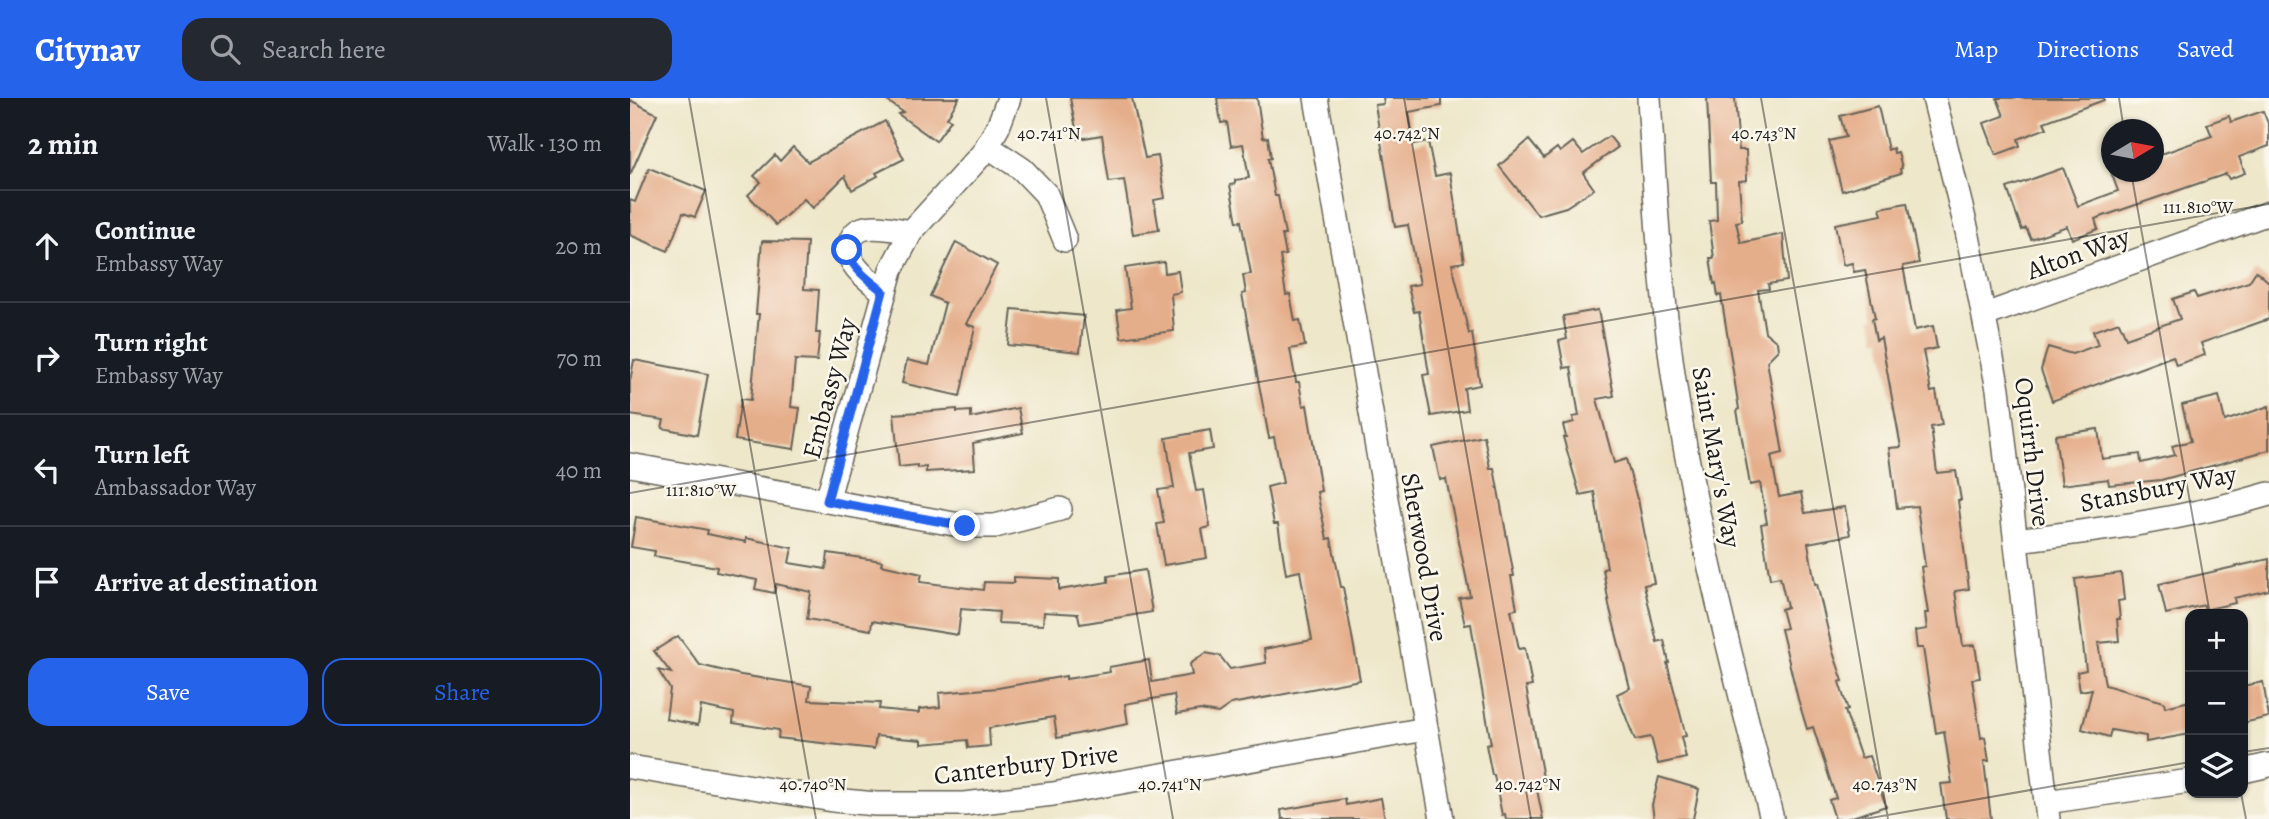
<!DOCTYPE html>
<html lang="en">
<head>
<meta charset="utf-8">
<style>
	body { margin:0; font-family:Alegreya,serif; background:#242831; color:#f1f3f6 }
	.controls { position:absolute; right:21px; bottom:21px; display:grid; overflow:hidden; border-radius:14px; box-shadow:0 2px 5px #0004 }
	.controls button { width:63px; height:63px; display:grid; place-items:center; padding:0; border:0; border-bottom:2px solid #363941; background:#171b24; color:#f1f3f6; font:35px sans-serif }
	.compass { position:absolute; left:1471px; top:21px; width:63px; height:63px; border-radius:50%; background:#171b24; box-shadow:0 2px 5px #0004; rotate:80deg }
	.stop { position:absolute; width:21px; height:21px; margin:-16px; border:5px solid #2563eb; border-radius:50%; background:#fff }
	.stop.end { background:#2563eb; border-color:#fff; box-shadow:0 2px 7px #0008 }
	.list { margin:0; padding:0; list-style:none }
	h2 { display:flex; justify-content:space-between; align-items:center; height:91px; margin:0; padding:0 28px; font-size:30px }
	h2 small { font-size:23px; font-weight:400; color:#9ea1a6 }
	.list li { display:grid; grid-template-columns:46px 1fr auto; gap:21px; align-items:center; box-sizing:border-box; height:112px; padding:0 28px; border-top:2px solid #363941 }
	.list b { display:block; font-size:26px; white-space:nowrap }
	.list p { margin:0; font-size:23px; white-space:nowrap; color:#9ea1a6 }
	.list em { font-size:23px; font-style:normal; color:#9ea1a6 }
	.actions { display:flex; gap:14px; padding:21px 28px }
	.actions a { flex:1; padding:16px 0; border:2px solid #2563eb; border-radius:21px; text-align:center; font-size:24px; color:#2563eb }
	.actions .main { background:#2563eb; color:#fff }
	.icon { flex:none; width:38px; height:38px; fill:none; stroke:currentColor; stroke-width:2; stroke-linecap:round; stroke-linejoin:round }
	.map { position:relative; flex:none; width:1639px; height:721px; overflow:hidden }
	header { display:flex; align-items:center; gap:42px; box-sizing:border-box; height:98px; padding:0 35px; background:#2563eb; color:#fff }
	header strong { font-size:33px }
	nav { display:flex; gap:38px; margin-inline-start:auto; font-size:24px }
	.search { width:490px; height:63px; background:#242831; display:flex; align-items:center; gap:18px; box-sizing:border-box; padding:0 24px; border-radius:21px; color:#9ea1a6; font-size:26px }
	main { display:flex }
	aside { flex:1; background:#171b24 }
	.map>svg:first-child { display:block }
	.building { fill:#e5ae8b }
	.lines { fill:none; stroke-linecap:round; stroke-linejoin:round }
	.street-casing { stroke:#666359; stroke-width:26 }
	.street { stroke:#fff; stroke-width:23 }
	.route { stroke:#2563eb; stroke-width:9 }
	.ticks { fill:none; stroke:#1c1c1c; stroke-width:2; stroke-opacity:0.45 }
	.labels { text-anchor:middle; stroke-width:5; stroke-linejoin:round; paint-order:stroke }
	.street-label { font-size:26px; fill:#1c1c1c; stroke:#fbf7ec }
	.ticks-label { font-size:18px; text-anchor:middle; fill:#1c1c1c; stroke:#fbf7ec; stroke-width:5; stroke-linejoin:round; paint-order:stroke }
</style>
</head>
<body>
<header>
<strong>Citynav</strong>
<div class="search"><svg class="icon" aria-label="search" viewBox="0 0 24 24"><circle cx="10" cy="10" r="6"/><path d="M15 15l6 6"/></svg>Search here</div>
<nav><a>Map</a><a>Directions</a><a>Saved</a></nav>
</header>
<main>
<aside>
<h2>2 min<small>Walk · 130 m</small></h2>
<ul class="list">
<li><svg class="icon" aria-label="ahead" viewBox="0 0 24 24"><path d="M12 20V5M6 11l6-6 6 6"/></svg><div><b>Continue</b><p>Embassy Way</p></div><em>20 m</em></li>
<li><svg class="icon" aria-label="right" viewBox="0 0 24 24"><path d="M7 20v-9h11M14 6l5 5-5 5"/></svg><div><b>Turn right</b><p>Embassy Way</p></div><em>70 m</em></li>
<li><svg class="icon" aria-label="left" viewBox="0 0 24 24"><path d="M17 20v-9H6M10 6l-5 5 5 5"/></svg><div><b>Turn left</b><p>Ambassador Way</p></div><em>40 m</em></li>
<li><svg class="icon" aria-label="arrive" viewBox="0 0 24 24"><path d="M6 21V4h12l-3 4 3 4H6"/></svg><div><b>Arrive at destination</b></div></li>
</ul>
<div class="actions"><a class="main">Save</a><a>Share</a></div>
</aside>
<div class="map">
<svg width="1639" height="721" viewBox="0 0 1639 721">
	<rect width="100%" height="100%" fill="#fbf7ec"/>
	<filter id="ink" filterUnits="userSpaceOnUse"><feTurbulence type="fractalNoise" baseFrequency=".0143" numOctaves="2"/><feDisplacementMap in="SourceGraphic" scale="14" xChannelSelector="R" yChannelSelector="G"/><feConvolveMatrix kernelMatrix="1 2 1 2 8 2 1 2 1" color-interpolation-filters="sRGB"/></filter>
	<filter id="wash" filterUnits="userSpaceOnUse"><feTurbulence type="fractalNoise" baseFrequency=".00686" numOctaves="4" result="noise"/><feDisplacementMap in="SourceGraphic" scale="28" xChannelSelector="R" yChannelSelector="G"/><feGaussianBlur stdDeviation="1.57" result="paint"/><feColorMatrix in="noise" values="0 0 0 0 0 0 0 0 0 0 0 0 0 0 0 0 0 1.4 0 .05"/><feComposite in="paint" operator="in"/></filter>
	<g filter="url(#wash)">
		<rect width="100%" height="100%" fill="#eee7ca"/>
		<g id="blocks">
			<g class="building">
				<polygon points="253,0 329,0 317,20 321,22 306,43 268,16 273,14"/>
				<polygon points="440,0 502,0 515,60 528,58 535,100 524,102 529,132 503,136 494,82 479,84 472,37 448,41"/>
				<polygon points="587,0 627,0 633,40 638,39 641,60 638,61 645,98 648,98 655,137 652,137 656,157 650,158 656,197 660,196 665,223 670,222 675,248 660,251 666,284 669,284 673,308 677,307 691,393 687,394 697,441 701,440 711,489 713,489 730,582 601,606 588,615 570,612 547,616 544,597 495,606 498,626 427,640 424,619 359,630 360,648 338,650 337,642 292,646 292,642 246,638 244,651 148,640 149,632 103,625 104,615 71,608 68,627 36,621 40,591 28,572 41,575 24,553 48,538 70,567 111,577 181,588 179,602 250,605 249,611 289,615 289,611 310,609 309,595 368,590 436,578 436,581 480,574 479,569 519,562 522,584 562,577 560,566 576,555 590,558 600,571 636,565 634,551 682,542 670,473 656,476 648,426 644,426 637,389 653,385 644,339 639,340 612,196 616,195 613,177 621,176 611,123 607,124 600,87 605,86 605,82 619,80 613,46 601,48 597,24 591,25"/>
				<polygon points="753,0 811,0 811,8 779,14 784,46 798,43 805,78 820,75 834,164 822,166 839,236 842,235 850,287 834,290 837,312 801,318 793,277 799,276 789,213 784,214 778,188 790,186 778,127 765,129 745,7 754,6"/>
				<polygon points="1077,0 1105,0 1109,52 1116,52 1117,82 1109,83 1112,123 1106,124 1111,145 1153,136 1157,183 1138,186 1139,191 1128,192 1135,234 1147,244 1148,252 1137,263 1153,355 1141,358 1149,399 1171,395 1175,415 1215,409 1220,437 1178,445 1185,486 1187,486 1203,554 1213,583 1209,584 1218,612 1215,613 1231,660 1239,658 1256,708 1216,721 1205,721 1199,702 1206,700 1183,629 1177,631 1168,601 1151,531 1156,530 1151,511 1157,509 1150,479 1140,481 1131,426 1137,425 1130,385 1120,387 1107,312 1109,311 1091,197 1088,198 1086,185 1084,186 1080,160 1084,160 1079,123 1087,122 1086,84 1081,84"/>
				<polygon points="1367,0 1474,0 1474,2 1414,24 1417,30 1388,41 1390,48 1366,57 1354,25 1374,18"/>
				<polygon points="0,2 27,16 0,77"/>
				<polygon points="1248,8 1258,52 1263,50 1264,55 1268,54 1272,70 1270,71 1271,75 1212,93 1199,43 1216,39 1210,18"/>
				<polygon points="1633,13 1639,28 1639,48 1609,59 1615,75 1599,81 1596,76 1465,121 1468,131 1442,141 1437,128 1401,141 1396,130 1392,132 1377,90 1433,70 1448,108 1488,93 1481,74 1523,74 1523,59 1582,38 1577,26 1599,18 1601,24"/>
				<polygon points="255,23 274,61 246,75 248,78 222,92 215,78 183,110 174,101 146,127 118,97 131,84 124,78 145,57 150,63 163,49 178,64"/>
				<polygon points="979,38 988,49 953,75 964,91 936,109 908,117 869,68 899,42 914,60 927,50 930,54 943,44 953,56"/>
				<polygon points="19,70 76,93 65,119 53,115 38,153 0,137 0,102 5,104"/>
				<polygon points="1277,105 1289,165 1273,168 1285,232 1303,228 1307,250 1293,253 1301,294 1306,293 1312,327 1301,329 1307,375 1326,373 1331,402 1328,402 1339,491 1325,493 1333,548 1345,547 1350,580 1342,581 1351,640 1355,639 1359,663 1354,663 1361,721 1316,721 1311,686 1322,685 1314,633 1306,635 1293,550 1287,550 1285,533 1297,531 1295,515 1298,515 1291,469 1295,468 1287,408 1267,410 1259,350 1271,349 1251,240 1246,242 1242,221 1245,220 1235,172 1224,174 1222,165 1213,167 1205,126 1252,117 1250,110"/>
				<polygon points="132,143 177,144 174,191 189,192 186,235 190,235 187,263 165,262 161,309 170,310 164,351 105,342 111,301 121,302 129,216 126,216"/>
				<polygon points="326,144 367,167 336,226 345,229 330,298 272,285 277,262 299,267 315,205 300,198"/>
				<polygon points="534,164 535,175 548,173 551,194 541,196 544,233 491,240 487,212 501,210 495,170"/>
				<polygon points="1626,173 1639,184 1639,221 1571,245 1575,257 1546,267 1543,258 1422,303 1411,272 1418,249 1442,256 1468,247 1463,233 1489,224 1496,240 1550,221 1543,201 1564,194 1567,200 1619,184"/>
				<polygon points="382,211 454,218 450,254 378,247"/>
				<polygon points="968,212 984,298 967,301 984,365 996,361 1007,401 1008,401 1024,485 1014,487 1027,544 1034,542 1039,565 1037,565 1056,638 1051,639 1056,660 1028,666 1021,639 1005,642 987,596 1000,590 979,507 973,471 977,470 964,394 950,397 933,339 936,339 933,327 944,324 943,319 949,318 941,269 934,270 929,243 937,241 933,218"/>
				<polygon points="4,262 78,276 67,337 32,330 34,322 0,317 0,283"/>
				<polygon points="1589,298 1595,323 1639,308 1639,352 1531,382 1479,387 1478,381 1432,387 1425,337 1468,331 1472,361 1510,356 1511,365 1545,357 1542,348 1561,343 1552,307"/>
				<polygon points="388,310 393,335 343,345 345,371 296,374 296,369 287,370 287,367 269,369 264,316 327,311 327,314 341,313 341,320"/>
				<polygon points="580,332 583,351 559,355 566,393 574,392 580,429 572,431 577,460 534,467 527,426 534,425 528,392 544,390 536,340"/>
				<polygon points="854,338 860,370 864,370 884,478 881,478 887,511 881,512 889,551 895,550 902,588 896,589 914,685 906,687 913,721 876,721 875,716 872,717 864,677 862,677 856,647 861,646 841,526 835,527 829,500 840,498 816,381 810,382 803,349"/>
				<polygon points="6,419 78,432 77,436 116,444 116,440 162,450 159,465 196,471 198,455 252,463 251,467 292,476 290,484 353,492 354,484 384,485 384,479 429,481 429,492 478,484 478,478 515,472 522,514 450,526 448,516 414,514 413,527 368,525 369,514 331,511 328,537 242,523 241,532 177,521 181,494 146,486 144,495 125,491 127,482 86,474 87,469 24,458 25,453 1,449"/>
				<polygon points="1639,461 1639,492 1604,500 1605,505 1574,512 1574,507 1536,516 1529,486"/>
				<polygon points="1491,475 1494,502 1488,503 1490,521 1487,521 1489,543 1468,545 1475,587 1534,604 1535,609 1560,603 1560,636 1516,644 1516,638 1481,632 1479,639 1452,631 1462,591 1450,593 1447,574 1456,572 1445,481"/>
				<polygon points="1633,584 1639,619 1613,625 1613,588"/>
				<polygon points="1029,679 1069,691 1063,721 1024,721 1022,707"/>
				<polygon points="751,700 755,721 652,721 651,712 715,701 716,707"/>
			</g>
		</g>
	</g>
	<g filter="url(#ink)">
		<use href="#blocks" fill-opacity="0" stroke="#666359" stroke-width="2"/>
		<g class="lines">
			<g class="street-casing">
				<g id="street">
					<polyline points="686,0 812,721"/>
					<path d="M1019 0C1025 99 1031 198 1046 296 1069 440 1106 580 1142 721"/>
					<polyline points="1304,0 1337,133 1368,291 1418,721"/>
					<polyline points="357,48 392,71 416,96 435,142"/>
					<path d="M253 193C238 182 211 163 221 142 223 137 226 133 232 131 246 126 267 132 281 134"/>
					<polyline points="1355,217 1639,115"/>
					<polyline points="0,367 335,428 365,428 430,411"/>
					<polyline points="197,403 261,172 281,134 353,55 368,29 379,0"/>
					<path d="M1386 442C1472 432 1556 421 1639 396"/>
					<polyline points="0,669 203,702 246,706 334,706 423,696 796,631"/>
					<polyline points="1613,673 1639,667"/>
					<polyline points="1416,704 1560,683"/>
				</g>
			</g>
			<use href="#street" class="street"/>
		</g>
	</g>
	<g class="lines" filter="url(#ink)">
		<path class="route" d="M217 152C221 170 240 183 253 193L197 403 335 428"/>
	</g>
	<path class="ticks" d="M59 0 186 721M416 0 543 721M774 0 901 721M1131 0 1258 721M1489 0 1494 32M1501 74 1580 516M0 395 1639 106M1613 654 1639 650M1611 695 1616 721M1235 721 1560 664"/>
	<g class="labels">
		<g class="street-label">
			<text transform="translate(1448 155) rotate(-20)" y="9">Alton Way</text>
			<text transform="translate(199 290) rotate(-75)" y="9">Embassy Way</text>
			<text transform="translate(1403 354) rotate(83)" y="9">Oquirrh Drive</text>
			<text transform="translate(1087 359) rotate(80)" y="9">Saint Mary's Way</text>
			<text transform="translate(1528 390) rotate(-11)" y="9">Stansbury Way</text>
			<text transform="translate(795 459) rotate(80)" y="9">Sherwood Drive</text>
			<text transform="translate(396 666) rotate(-7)" y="9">Canterbury Drive</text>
		</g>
	</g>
	<g class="ticks-label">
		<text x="419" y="41">40.741°N</text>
		<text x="777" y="41">40.742°N</text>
		<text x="1134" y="41">40.743°N</text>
		<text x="1568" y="115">111.810°W</text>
		<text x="71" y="398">111.810°W</text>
		<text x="183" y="692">40.740°N</text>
		<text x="540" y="692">40.741°N</text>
		<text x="898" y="692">40.742°N</text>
		<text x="1255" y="692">40.743°N</text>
	</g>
</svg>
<div class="controls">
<button>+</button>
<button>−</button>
<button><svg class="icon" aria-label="layers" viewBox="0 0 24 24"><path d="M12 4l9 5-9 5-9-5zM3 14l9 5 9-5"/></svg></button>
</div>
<svg class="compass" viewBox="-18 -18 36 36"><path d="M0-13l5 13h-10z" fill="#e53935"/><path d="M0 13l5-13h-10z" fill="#9ea1a6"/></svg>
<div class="stop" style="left:217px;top:152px"></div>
<div class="stop end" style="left:335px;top:428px"></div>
</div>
</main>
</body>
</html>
